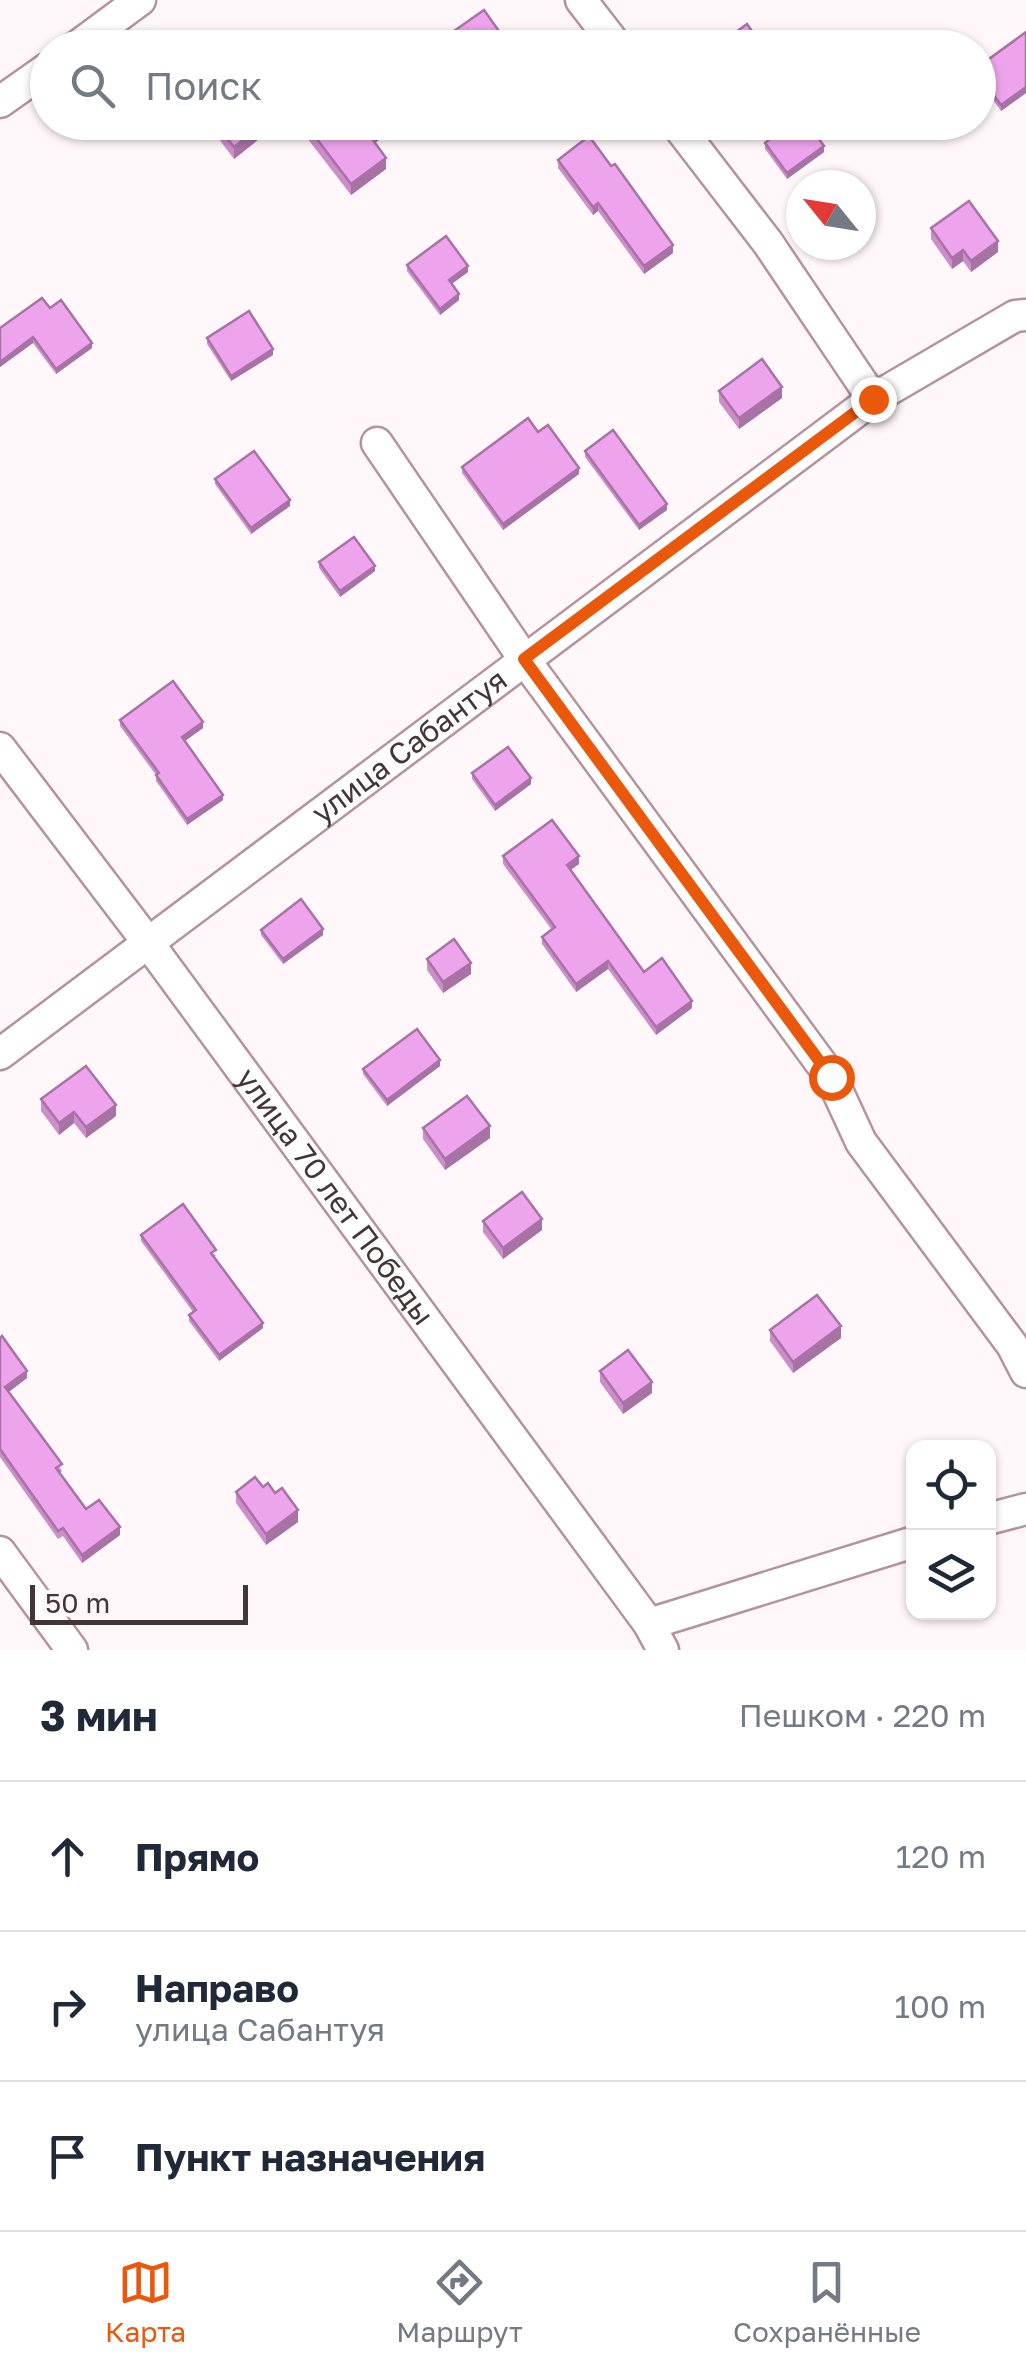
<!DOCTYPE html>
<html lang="ru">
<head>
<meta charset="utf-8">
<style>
	body { margin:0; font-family:"Golos Text",sans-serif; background:#f2f2f3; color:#1f2937 }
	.controls { position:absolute; right:30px; bottom:30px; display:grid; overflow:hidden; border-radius:20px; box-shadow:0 2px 8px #0004 }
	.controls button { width:90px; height:90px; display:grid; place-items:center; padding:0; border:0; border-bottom:2px solid #e0e1e3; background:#fff; color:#1f2937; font:50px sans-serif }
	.compass { position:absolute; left:786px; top:170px; width:90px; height:90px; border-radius:50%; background:#fff; box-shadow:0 2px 8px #0004; rotate:300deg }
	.scale { position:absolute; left:30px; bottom:25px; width:218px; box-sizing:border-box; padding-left:10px; border:5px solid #443539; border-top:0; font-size:28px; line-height:35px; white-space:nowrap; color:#443539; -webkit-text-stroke:8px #fff7f9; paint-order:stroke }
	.stop { position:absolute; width:30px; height:30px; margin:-22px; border:8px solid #ea580c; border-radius:50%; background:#fff }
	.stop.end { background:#ea580c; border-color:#fff; box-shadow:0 2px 10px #0008 }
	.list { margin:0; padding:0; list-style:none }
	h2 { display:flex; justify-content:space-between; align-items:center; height:130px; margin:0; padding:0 40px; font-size:42px }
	h2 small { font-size:32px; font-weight:400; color:#747a83 }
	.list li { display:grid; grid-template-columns:65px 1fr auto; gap:30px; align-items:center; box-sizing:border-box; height:150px; padding:0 40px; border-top:2px solid #e0e1e3 }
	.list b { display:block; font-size:38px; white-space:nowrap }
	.list p { margin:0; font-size:32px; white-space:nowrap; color:#747a83 }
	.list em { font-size:32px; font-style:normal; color:#747a83 }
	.icon { flex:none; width:55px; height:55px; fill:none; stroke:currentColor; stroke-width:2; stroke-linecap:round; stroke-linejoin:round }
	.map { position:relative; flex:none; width:1026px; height:1650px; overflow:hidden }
	.search { position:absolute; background:#fff; box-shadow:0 2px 8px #0004; left:30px; right:30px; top:30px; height:110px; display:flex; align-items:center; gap:25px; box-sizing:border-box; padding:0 35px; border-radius:55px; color:#747a83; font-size:38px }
	.sheet { height:580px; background:#fff }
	nav { display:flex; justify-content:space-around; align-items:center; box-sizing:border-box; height:140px; border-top:2px solid #e0e1e3; background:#fff; font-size:28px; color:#747a83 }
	nav a { display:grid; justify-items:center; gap:5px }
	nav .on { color:#ea580c }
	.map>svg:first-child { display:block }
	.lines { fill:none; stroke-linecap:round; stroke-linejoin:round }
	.minor-casing { stroke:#b6929d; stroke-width:35 }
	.minor { stroke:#fff; stroke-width:30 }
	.wall { fill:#cd8dcb }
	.shaded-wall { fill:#a773a5 }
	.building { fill:#eea4ec; stroke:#a773a5; stroke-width:2.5 }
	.route { stroke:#ea580c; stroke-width:12 }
	.labels { text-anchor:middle; stroke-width:10; stroke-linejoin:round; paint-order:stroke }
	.street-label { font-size:30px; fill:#443539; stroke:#fff7f9 }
</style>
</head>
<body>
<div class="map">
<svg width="1026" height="1650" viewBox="0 0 1026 1650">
	<rect width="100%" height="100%" fill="#fff7f9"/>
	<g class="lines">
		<g class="minor-casing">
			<g id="minor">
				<polyline points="581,0 618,48"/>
				<polyline points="75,48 140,0"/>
				<polyline points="0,102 48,68"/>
				<polyline points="675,122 768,243 873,399"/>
				<polyline points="377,443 524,659 831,1077 861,1142 1012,1345 1026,1372"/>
				<path id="s1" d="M0 748 149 944 649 1624 663 1650"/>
				<path id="s2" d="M0 1054 873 399 1015 316 1026 315"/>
				<polyline points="988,1519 1026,1509"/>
				<polyline points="0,1552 72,1650"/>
				<polyline points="649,1624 914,1542"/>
			</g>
		</g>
		<use href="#minor" class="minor"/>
	</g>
	<g class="wall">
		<polygon points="454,31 511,48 458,48 454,42"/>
		<polygon points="1026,32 1026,93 1001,111 978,79 978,67"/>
		<polygon points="206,122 269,122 269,131 234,159"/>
		<polygon points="759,122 807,122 824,152 787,179 765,149 765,143 767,141 761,133 762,127"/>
		<polygon points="307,126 388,133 375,143 386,169 351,195 307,138"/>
		<polygon points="558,160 673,253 644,274 598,211 593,215 558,168"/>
		<polygon points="931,228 998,252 971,272 963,261 952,269 931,239"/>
		<polygon points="407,265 468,272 451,284 459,300 440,315 407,271"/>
		<polygon points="50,308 92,348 56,374 33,343 0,367 0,328"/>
		<polygon points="207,338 273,355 231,381 207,344"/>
		<polygon points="719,391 782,398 739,429 719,402"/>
		<polygon points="538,432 579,474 503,530 462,473 462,467"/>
		<polygon points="585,451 667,510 639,530 585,457"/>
		<polygon points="215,479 290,506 251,534 215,484"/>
		<polygon points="319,562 375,571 340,597 319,568"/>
		<polygon points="120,720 203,728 185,741 223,800 187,825 156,781 156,775 120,726"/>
		<polygon points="472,773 531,784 495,811 472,779"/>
		<polygon points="503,856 579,864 571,870 644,972 692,1008 656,1035 608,969 576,992 542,944 542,937 552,930 503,864"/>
		<polygon points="261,930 323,935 283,964 261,935"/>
		<polygon points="427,959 471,974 443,993 427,970"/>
		<polygon points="440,1066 387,1106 363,1074 363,1069"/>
		<polygon points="41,1099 116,1116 86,1138 74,1123 59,1135 41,1111"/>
		<polygon points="423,1128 490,1138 445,1170 423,1139"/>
		<polygon points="483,1221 542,1230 503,1259 483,1232"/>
		<polygon points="141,1235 216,1255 214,1257 263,1328 219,1361 189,1321 189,1315 193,1312 141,1241"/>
		<polygon points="770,1330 841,1338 793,1373 770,1341"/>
		<polygon points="0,1338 27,1378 8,1392 62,1471 60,1473 86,1509 120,1535 82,1563 63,1536 58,1539 0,1457"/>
		<polygon points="600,1371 652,1393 623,1414 600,1382"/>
		<polygon points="263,1487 275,1493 298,1522 266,1545 236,1503 236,1492"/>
	</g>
	<g class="shaded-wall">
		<polygon points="1026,87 1026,93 1001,111 1001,105"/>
		<polygon points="266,122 269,122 269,131 234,159 234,147"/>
		<polygon points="388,122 388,133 370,147 370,136"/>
		<polygon points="824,146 824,152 787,179 787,173"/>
		<polygon points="386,158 386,169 351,195 351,184"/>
		<polygon points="598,203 598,211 593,215 593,207"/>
		<polygon points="998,241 998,252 971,272 971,261"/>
		<polygon points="673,245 673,253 644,274 644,266"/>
		<polygon points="963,250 963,261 952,269 952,258"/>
		<polygon points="468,266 468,272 449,286 449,280"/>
		<polygon points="459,294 459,300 440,315 440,309"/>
		<polygon points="33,337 33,343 0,367 0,362"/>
		<polygon points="92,343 92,348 56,374 56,369"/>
		<polygon points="273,349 273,355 231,381 231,376"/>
		<polygon points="782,387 782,398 739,429 739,418"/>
		<polygon points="579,468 579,474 503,530 503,524"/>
		<polygon points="290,500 290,506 251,534 251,528"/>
		<polygon points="667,504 667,510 639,530 639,525"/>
		<polygon points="375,566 375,571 340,597 340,591"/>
		<polygon points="203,722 203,728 182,743 182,737"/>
		<polygon points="531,778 531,784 495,811 495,805"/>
		<polygon points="223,795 223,800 187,825 187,819"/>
		<polygon points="579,856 579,864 567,872 567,865"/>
		<polygon points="323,929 323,935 283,964 283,959"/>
		<polygon points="608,961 608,969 576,992 576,984"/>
		<polygon points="471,963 471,974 443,993 443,982"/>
		<polygon points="692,1001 692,1008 656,1035 656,1027"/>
		<polygon points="440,1060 440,1066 387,1106 387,1100"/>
		<polygon points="116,1105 116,1116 86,1138 86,1127"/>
		<polygon points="74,1112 74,1123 59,1135 59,1123"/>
		<polygon points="490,1126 490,1138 445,1170 445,1159"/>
		<polygon points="542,1219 542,1230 503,1259 503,1248"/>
		<polygon points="263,1323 263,1328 219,1361 219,1355"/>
		<polygon points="841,1326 841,1338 793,1373 793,1362"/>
		<polygon points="27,1371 27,1378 5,1395 5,1387"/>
		<polygon points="652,1382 652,1393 623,1414 623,1403"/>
		<polygon points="298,1510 298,1522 266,1545 266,1534"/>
		<polygon points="120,1527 120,1535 82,1563 82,1555"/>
	</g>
	<g class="building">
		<polygon points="484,10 511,48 466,48 454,31"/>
		<polygon points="747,24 764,48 714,48"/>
		<polygon points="1026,32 1026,87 1001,105 978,74 978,67"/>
		<polygon points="214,122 266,122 234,147"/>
		<polygon points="313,122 388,122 370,136 386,158 351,184 307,126"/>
		<polygon points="764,122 807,122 824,146 787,173 765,143 770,139 761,127 765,125"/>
		<polygon points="589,136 611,166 615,164 673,245 644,266 598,203 593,207 558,160"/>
		<polygon points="969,201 998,241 971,261 963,250 952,258 931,228"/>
		<polygon points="446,236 468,266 449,280 459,294 440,309 407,265"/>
		<polygon points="42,298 50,308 61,300 92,343 56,369 33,337 0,362 0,328"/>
		<polygon points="249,311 273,349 231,376 207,338"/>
		<polygon points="762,359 782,387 739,418 719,391"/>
		<polygon points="528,418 538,432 548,425 579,468 503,524 462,467"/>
		<polygon points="613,430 667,504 639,525 585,451"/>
		<polygon points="254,451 290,500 251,528 215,479"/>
		<polygon points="354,537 375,566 340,591 319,562"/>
		<polygon points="173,681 203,722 182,737 223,795 187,819 156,775 159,773 120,720"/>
		<polygon points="508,747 531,778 495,805 472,773"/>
		<polygon points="552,820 579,856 567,865 644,972 662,958 692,1001 656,1027 608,961 576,984 542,937 555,927 503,856"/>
		<polygon points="301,899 323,929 283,959 261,930"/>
		<polygon points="454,939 471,963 443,982 427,959"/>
		<polygon points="417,1029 440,1060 387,1100 363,1069"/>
		<polygon points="86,1066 116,1105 86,1127 74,1112 59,1123 41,1099"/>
		<polygon points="467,1096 490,1126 445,1159 423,1128"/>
		<polygon points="522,1192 542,1219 503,1248 483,1221"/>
		<polygon points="183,1204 216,1250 211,1253 263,1323 219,1355 189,1315 196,1310 141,1235"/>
		<polygon points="817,1295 841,1326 793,1362 770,1330"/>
		<polygon points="2,1336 27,1371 5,1387 62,1464 56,1468 86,1509 99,1500 120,1527 82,1555 63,1528 58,1531 0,1449 0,1338"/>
		<polygon points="628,1350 652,1382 623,1403 600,1371"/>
		<polygon points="255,1477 263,1487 268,1483 275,1493 282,1488 298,1510 266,1534 236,1492"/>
	</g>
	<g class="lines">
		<polyline class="route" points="831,1077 524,659 873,399"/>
	</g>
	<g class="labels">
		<g class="street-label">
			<text dy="10" stroke="none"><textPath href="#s2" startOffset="512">улица Сабантуя</textPath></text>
			<text dy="10" stroke="none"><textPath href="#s1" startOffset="560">улица 70 лет Победы</textPath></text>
		</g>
	</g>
</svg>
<div class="controls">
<button><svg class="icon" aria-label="locate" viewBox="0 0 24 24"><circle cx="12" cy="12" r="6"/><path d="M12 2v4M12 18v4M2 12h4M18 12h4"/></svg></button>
<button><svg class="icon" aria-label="layers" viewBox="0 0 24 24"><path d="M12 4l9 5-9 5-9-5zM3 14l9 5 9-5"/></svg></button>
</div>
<svg class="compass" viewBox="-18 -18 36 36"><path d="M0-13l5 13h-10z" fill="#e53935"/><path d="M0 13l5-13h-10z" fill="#747a83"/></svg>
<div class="scale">50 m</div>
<div class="stop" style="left:831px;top:1077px"></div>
<div class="stop end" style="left:873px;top:399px"></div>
<div class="search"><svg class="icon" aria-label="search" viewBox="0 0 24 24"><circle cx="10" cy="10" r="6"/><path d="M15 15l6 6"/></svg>Поиск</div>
</div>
<section class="sheet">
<h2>3 мин<small>Пешком · 220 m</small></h2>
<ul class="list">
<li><svg class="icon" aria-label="ahead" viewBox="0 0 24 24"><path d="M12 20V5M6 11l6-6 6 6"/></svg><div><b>Прямо</b></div><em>120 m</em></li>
<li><svg class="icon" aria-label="right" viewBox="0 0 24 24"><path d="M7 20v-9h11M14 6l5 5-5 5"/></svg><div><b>Направо</b><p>улица Сабантуя</p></div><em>100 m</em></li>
<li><svg class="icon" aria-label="arrive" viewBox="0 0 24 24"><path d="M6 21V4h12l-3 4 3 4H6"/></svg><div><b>Пункт назначения</b></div></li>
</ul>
</section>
<nav>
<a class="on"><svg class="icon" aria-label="map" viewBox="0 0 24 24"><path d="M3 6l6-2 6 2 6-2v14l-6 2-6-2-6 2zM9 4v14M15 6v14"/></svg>Карта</a>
<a><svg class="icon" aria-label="directions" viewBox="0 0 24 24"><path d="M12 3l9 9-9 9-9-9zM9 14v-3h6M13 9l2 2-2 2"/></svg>Маршрут</a>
<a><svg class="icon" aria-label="saved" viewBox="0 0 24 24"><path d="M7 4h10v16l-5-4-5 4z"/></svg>Сохранённые</a>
</nav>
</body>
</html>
